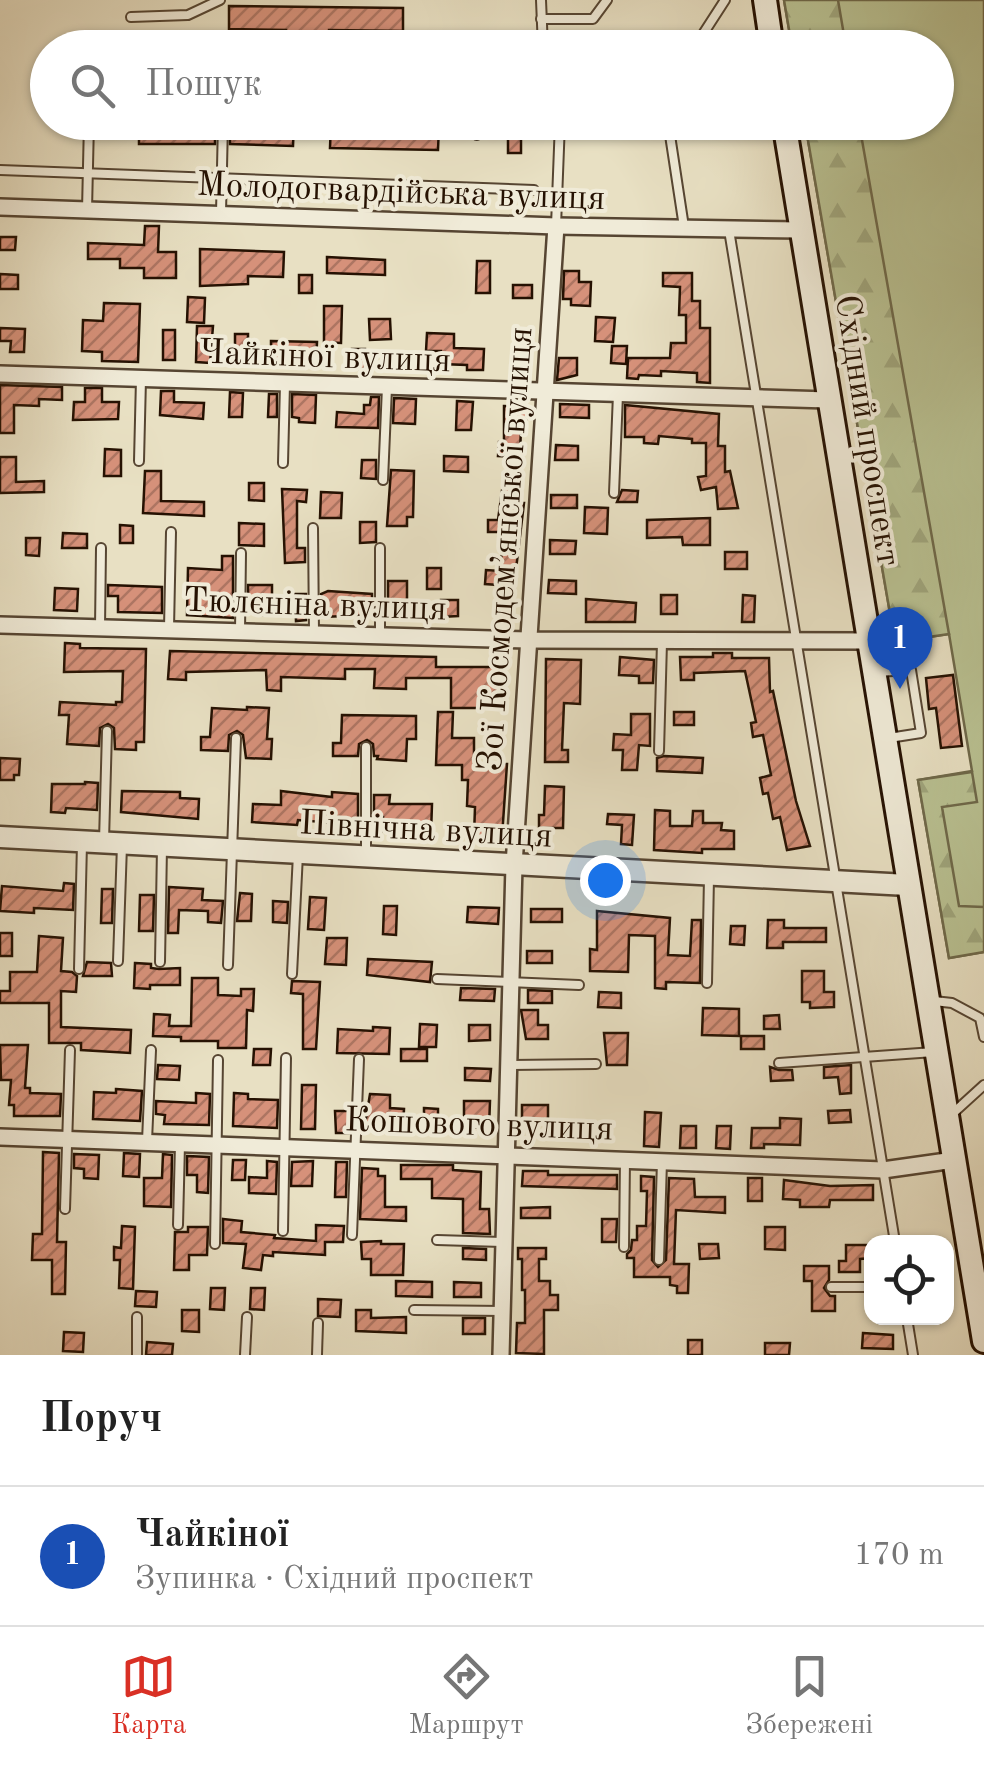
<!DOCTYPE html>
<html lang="uk">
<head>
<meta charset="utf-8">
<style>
	body { margin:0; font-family:"Old Standard TT",serif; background:#f2f2f2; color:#222 }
	.controls { position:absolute; right:30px; bottom:30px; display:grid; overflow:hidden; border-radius:20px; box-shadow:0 2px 8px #0004 }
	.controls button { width:90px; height:90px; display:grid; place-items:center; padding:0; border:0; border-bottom:2px solid #e0e0e0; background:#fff; color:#222; font:50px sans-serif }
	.you { position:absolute; left:605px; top:880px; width:35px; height:35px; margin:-25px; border:8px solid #fff; border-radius:50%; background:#1a73e8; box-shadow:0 0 0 15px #1a73e833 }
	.badge { display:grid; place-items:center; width:65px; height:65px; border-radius:50%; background:#d93025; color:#fff; font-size:32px; font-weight:700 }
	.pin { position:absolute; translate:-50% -82px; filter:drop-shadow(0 2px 5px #0008) }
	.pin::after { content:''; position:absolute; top:52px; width:35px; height:30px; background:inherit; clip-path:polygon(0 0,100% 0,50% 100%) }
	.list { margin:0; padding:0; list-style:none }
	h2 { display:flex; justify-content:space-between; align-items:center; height:130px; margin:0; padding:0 40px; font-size:42px }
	h2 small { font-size:32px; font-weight:400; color:#767676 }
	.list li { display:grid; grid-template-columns:65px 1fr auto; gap:30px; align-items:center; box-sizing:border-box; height:140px; padding:0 40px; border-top:2px solid #e0e0e0 }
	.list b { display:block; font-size:38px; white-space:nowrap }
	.list p { margin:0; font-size:32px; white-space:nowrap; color:#767676 }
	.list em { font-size:32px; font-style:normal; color:#767676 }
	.icon { flex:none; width:55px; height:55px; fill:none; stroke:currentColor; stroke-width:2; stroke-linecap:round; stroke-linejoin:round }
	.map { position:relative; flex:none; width:984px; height:1355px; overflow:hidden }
	.search { position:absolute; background:#fff; box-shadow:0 2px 8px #0004; left:30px; right:30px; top:30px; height:110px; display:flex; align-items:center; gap:25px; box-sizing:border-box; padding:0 35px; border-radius:55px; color:#767676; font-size:38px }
	.sheet { height:270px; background:#fff }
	nav { display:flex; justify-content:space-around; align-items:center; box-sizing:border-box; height:140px; border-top:2px solid #e0e0e0; background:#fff; font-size:28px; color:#767676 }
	nav a { display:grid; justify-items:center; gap:5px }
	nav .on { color:#d93025 }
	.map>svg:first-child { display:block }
	.green { fill:#b9c192; stroke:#6f694a; stroke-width:2.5 }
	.forest { fill:url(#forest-firs); stroke:#6f694a; stroke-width:2.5 }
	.building { fill:url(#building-hatch); stroke:#251102; stroke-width:2.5 }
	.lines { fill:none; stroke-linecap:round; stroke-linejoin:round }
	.service-casing { stroke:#564532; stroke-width:12 }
	.minor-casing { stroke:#564532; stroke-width:20 }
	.tertiary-casing { stroke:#564532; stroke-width:25 }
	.secondary-casing { stroke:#251102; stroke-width:28 }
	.service { stroke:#f0ebd8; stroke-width:8 }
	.minor { stroke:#f0ebd8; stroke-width:15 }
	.tertiary { stroke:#f0ebd8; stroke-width:20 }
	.secondary { stroke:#f0ebd8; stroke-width:22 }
	.labels { text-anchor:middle; stroke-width:8; stroke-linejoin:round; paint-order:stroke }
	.street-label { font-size:35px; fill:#251102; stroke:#f0ebd8 }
</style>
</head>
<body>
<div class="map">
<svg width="984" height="1355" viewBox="0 0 984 1355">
	<defs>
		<pattern id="forest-firs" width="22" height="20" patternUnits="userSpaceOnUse" patternTransform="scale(2.5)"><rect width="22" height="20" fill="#b9c192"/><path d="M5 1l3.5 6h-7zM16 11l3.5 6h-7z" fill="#9fa57c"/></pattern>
		<pattern id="building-hatch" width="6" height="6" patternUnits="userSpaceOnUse" patternTransform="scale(2.5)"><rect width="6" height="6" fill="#d6917a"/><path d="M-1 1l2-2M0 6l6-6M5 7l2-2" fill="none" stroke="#ad7562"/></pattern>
	</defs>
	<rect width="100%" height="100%" fill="#e8e0c3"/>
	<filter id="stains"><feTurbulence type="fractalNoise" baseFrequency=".002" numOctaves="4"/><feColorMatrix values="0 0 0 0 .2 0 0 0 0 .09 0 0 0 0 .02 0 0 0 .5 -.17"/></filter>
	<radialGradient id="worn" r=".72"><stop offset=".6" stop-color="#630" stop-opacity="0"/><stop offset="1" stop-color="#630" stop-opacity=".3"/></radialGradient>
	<polygon class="green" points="784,0 984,0 984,952 949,958 918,780 972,771 949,634 895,642 805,123 936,122 936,48 792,47"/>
	<g class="forest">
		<polygon points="784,0 838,0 846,47 792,47"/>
		<polygon points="805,123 859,123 949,634 895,642"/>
		<polygon points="972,772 977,802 942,807 959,906 984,907 984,952 949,958 918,780"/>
	</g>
	<g class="building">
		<polygon points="229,6 403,8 403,31 329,30 328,48 286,48 286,30 229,29"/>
		<polygon points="116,122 206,122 206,132 215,132 215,144 139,144 139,137 116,137"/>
		<polygon points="230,122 294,122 293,146 230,144"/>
		<polygon points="331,122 439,126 438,150 330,148"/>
		<rect x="508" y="131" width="13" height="22"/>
		<polygon points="145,226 159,226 158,252 176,252 176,278 144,278 144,268 120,268 120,259 88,259 88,243 144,245"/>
		<polygon points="0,237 16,237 15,250 0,250"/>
		<polygon points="200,249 284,252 283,277 248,276 248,284 200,286"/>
		<polygon points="327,257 385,260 385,275 327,273"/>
		<polygon points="477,261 490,261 490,293 476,293"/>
		<polygon points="564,271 579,271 579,282 591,282 590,306 571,305 571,299 563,299"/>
		<polygon points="663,273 692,273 692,301 700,301 700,328 710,328 710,383 697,382 697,373 661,371 661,376 639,375 638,379 627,378 628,358 670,358 671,343 686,343 686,315 679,315 680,287 663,286"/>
		<polygon points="0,274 18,275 18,289 0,289"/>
		<rect x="299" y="275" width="13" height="18"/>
		<rect x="513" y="285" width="19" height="13"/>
		<polygon points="188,297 205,298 204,323 187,322"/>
		<polygon points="104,303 140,304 138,362 102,361 102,352 82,351 83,320 103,321"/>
		<polygon points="324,306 342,306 341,343 324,342"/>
		<polygon points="596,317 615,318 613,342 595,341"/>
		<polygon points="369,319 390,319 391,339 370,340"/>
		<polygon points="197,326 213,326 210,363 196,362"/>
		<polygon points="0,328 25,329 24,352 10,352 11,341 0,341"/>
		<rect x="163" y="330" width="12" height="30"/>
		<polygon points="427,333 454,334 454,348 484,349 483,370 467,370 467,365 441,364 441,351 426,351"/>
		<rect x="235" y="334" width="13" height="30"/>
		<polygon points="271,341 317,342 316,366 271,366"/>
		<polygon points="612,346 627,346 626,364 611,363"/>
		<rect x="352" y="349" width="13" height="20"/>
		<polygon points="513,349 528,350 526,370 512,369"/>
		<polygon points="559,358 577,358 577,375 557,380"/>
		<polygon points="0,385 62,387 62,400 39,399 39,406 14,405 14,433 0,433"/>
		<polygon points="85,388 102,388 102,402 119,402 118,419 73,420 74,402 85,402"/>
		<polygon points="161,391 174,391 174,402 204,403 203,419 160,415"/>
		<polygon points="230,392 243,393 242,417 229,417"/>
		<polygon points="269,394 277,394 277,417 268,417"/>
		<polygon points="292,394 316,395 315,423 299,422 299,418 292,417"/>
		<polygon points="371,397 379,397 378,428 336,427 337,412 364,414 364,405 370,405"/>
		<polygon points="394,398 416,399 415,424 393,423"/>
		<polygon points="457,401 473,402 471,430 456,430"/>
		<polygon points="560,404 589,405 589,418 560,417"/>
		<polygon points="625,405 719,414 718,446 725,446 725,472 730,471 738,508 718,509 716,487 701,490 698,477 706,476 706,443 692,443 692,439 659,436 658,444 644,443 644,437 625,437"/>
		<polygon points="504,406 527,407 526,427 521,426 520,457 498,456 499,442 504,442"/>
		<polygon points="556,445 578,446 578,460 555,460"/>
		<polygon points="105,449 121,450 121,476 104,476"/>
		<polygon points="444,456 468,457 468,472 444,471"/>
		<polygon points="0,457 16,457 16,482 44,481 44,492 0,493"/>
		<polygon points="362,460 376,460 376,479 361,478"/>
		<polygon points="391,470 414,471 413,517 407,517 407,526 387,526"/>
		<polygon points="145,471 161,471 161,501 204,502 204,516 143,513"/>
		<polygon points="249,483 264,483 264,501 249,500"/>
		<polygon points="503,483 522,484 521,503 524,503 514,586 485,584 486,570 501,571 502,532 488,532 488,520 498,520"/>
		<polygon points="282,489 307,490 306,502 297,501 297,548 305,548 305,562 285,563"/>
		<polygon points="622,490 638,491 637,502 617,502"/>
		<polygon points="321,492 342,493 341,518 320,518"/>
		<rect x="551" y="495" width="26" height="13"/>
		<polygon points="585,507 608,508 607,534 584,533"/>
		<polygon points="710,518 710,545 683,545 682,537 647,538 647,520"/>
		<polygon points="360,522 376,522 376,542 360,543"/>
		<polygon points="239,523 264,524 264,546 239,545"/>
		<polygon points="120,525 133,526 133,543 120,543"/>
		<polygon points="63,533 87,534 87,548 62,548"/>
		<polygon points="26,538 40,538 39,556 26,555"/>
		<polygon points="550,540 576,541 575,554 550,554"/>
		<rect x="725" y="552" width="22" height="17"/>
		<polygon points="222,556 233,556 233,618 187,615 188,568 222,570"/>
		<rect x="427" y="568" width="14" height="21"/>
		<polygon points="549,580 576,581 576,594 548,593"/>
		<rect x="388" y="581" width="19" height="23"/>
		<polygon points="108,585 162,587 162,613 118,612 118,596 108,596"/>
		<polygon points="248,585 272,585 272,615 256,615 256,608 248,608"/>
		<polygon points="55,588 78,589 77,611 54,610"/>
		<polygon points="328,591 372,594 372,615 321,617 321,594"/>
		<polygon points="295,594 306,594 306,620 296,621"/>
		<rect x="661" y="595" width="16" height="19"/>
		<polygon points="743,595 755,596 754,622 742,622"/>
		<polygon points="586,599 636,603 635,622 586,622"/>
		<polygon points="441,600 458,600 458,616 441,617"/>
		<polygon points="65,643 80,644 80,648 146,649 144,742 136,742 136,750 115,749 114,728 108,724 100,728 99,746 67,744 69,715 59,715 60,702 116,705 116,702 122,702 123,671 64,672"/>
		<polygon points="170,651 436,657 436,667 500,667 500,708 451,708 451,678 406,678 406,689 374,688 375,669 345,669 345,679 281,677 281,691 267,690 266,670 186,672 186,680 168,679"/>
		<polygon points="713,653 732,653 732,658 769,658 770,692 773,691 796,801 810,846 787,850 780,817 773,819 768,793 763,794 760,778 771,775 763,735 753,737 751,723 756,722 745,671 694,673 694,680 681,680 680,657 713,657"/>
		<polygon points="620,657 654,660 653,683 639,683 639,676 619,675"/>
		<polygon points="546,659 581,660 580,704 564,703 562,750 568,750 568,762 545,762"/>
		<polygon points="953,675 962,746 941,748 936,708 929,709 926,678"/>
		<polygon points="247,707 269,708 267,739 272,739 271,759 246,758 243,735 237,731 229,735 228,751 201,750 201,737 210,737 212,708 247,710"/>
		<polygon points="438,712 453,712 452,738 474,738 474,764 507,764 502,837 474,836 475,807 467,806 468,780 462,780 462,765 436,765"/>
		<rect x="674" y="712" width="20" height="13"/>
		<polygon points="631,714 650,714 650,746 639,745 637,770 622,770 623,750 613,750 614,734 631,735"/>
		<polygon points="342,715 416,716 416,739 407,739 406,761 377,759 378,756 374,756 373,744 367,740 359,744 358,756 333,756 333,743 341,743"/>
		<polygon points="664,756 703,758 702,773 657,771 657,758"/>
		<polygon points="0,758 20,759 19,775 14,775 14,780 0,780"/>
		<polygon points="85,782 98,783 97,810 66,808 65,813 51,812 52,784 85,784"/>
		<polygon points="545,786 564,787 563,828 539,828 539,815 544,815"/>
		<polygon points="122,791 180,792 180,798 199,799 198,819 121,812"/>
		<polygon points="281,791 332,797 332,792 358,794 358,825 298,820 297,825 252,822 253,804 281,805"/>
		<polygon points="374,795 390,795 389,804 432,804 431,834 383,831 383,817 374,817"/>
		<polygon points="655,810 670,811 670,826 692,826 693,811 703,811 703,823 722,823 721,830 734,831 734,849 702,849 702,853 654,850"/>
		<polygon points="608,814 634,815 632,845 621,844 622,825 607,824"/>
		<polygon points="64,883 74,884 73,910 34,908 34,913 0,911 2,886 63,891"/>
		<polygon points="169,887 203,889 202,900 223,901 221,923 208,922 208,911 179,910 178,933 168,933"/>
		<polygon points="102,889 113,889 112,923 101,923"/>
		<polygon points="240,893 252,894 251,921 237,921"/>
		<polygon points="140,895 154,895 153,931 139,931"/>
		<polygon points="310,897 326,898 324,930 308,929"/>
		<polygon points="273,901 288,902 287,923 273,922"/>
		<polygon points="384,906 397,906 396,935 383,934"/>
		<polygon points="468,907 499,908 498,924 467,922"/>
		<rect x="531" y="909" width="31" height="13"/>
		<polygon points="597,911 670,918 668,955 690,956 692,920 701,920 700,983 666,982 666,989 655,988 655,936 629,935 628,972 590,971 590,949 597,950"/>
		<polygon points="768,920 784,920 784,928 826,928 826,942 783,942 783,948 767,948"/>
		<polygon points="731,926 745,926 744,945 730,944"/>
		<rect x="0" y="933" width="12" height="23"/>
		<polygon points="39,936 63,938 61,971 72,972 77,976 76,992 61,991 61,1027 131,1030 130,1053 81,1050 81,1043 49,1043 49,1003 0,1003 0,991 10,991 10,972 37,972"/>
		<polygon points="327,938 347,938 346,965 325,964"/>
		<rect x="527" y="951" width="25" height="12"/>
		<polygon points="368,959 432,962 430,982 367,975"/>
		<polygon points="87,962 111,963 112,976 83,976"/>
		<polygon points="135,963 151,964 151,968 159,969 180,968 180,985 150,985 150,989 134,988"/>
		<polygon points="802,971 824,971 824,992 834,992 834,1007 810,1008 810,1002 802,1002"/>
		<polygon points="192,978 218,978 218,995 241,996 241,989 254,989 253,1011 247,1010 246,1048 218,1048 218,1041 181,1041 181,1037 153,1036 154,1014 170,1015 169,1026 191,1026"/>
		<polygon points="292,981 320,982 316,1049 303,1049 303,994 291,993"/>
		<polygon points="461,988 495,989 494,1001 460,1000"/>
		<polygon points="528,990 552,991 552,1003 528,1003"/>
		<polygon points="599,992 621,993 621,1008 598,1007"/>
		<polygon points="703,1008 739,1009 739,1036 702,1035"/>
		<polygon points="521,1010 538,1010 538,1025 548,1025 548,1039 526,1039"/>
		<polygon points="779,1015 780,1029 764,1029 764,1016"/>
		<polygon points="420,1024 437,1025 436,1047 419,1047"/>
		<polygon points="469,1025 490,1025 490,1040 469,1041"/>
		<polygon points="373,1027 390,1028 389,1054 337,1053 338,1029 373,1031"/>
		<polygon points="604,1033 628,1033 627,1065 607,1065"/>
		<rect x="741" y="1036" width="23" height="13"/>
		<polygon points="0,1045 28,1045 25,1088 30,1088 30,1093 61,1094 60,1116 14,1116 14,1105 9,1105 11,1080 1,1080"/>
		<polygon points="254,1049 271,1049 270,1065 253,1065"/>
		<rect x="401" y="1049" width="26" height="12"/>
		<polygon points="158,1065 180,1066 179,1080 157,1079"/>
		<polygon points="851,1065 851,1093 840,1094 838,1077 824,1078 824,1067"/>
		<polygon points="770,1067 779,1070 792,1070 793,1080 771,1081"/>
		<polygon points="465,1068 491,1069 490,1081 465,1080"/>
		<polygon points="302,1085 316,1085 315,1129 301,1129"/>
		<polygon points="116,1089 142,1091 140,1121 93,1119 94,1092 116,1093"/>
		<polygon points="196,1093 210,1094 209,1125 164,1124 165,1115 156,1114 156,1101 196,1103"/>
		<polygon points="234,1093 248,1094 248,1099 278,1100 277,1128 233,1126"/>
		<polygon points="370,1094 390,1095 390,1108 404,1109 403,1133 364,1130"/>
		<polygon points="464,1101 490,1101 489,1128 464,1127"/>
		<rect x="522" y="1105" width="26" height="17"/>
		<polygon points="424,1108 438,1109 438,1133 424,1133"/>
		<polygon points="850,1110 851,1122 829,1123 828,1111"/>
		<polygon points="335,1111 349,1111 349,1133 336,1133"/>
		<polygon points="645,1112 661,1113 659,1147 644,1146"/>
		<polygon points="780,1118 801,1119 800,1145 764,1144 764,1148 751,1148 752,1128 780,1128"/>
		<polygon points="681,1126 696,1126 696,1148 680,1148"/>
		<polygon points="717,1126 731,1126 730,1149 716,1148"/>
		<polygon points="43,1152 59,1153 57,1242 66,1242 65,1294 52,1294 52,1260 32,1260 33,1234 42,1234"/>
		<polygon points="124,1153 140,1154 139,1177 123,1176"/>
		<polygon points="74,1154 99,1155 98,1179 84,1178 84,1169 74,1168"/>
		<polygon points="163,1154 172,1155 171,1207 144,1206 144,1178 162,1178"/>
		<polygon points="187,1156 209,1157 208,1193 197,1192 197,1175 187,1175"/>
		<polygon points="233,1160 246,1160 245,1180 232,1180"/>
		<polygon points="267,1161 277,1162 276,1194 249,1193 249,1177 267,1178"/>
		<polygon points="313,1161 312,1186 291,1186 292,1162"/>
		<polygon points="336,1162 347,1162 346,1197 335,1197"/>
		<polygon points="401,1165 453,1165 453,1170 481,1172 480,1209 489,1209 490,1234 463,1233 463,1199 432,1198 432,1179 401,1179"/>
		<polygon points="362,1168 378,1169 378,1176 385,1176 385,1207 406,1207 406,1221 360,1219"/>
		<polygon points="523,1171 548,1171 548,1175 617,1175 617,1189 522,1186"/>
		<polygon points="641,1176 654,1177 652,1260 658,1267 666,1260 669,1178 694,1179 695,1197 725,1197 725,1213 676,1210 674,1264 689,1264 688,1293 677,1293 677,1286 670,1285 670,1277 634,1277 634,1258 627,1258 627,1254 631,1250 632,1240 637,1240 637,1226 646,1226 647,1191 641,1191"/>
		<rect x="748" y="1178" width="14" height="23"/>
		<polygon points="784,1180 830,1186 873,1185 873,1200 830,1200 829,1207 800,1207 800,1200 783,1199"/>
		<polygon points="550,1207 550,1218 521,1218 521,1208"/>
		<polygon points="223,1219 242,1221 241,1232 275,1235 274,1238 316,1241 316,1225 344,1226 343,1242 325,1242 325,1255 273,1252 273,1256 263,1255 261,1270 243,1268 246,1244 223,1243"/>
		<polygon points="602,1219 617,1219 616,1242 602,1242"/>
		<polygon points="122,1226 135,1227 133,1289 119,1288 120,1260 114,1260 114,1247 121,1248"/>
		<polygon points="188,1227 208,1227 207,1255 189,1255 189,1270 174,1270 175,1232 188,1232"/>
		<polygon points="765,1227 785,1227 785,1250 765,1249"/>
		<polygon points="381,1241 381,1244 404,1244 403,1275 371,1275 371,1259 362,1259 361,1242"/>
		<polygon points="699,1244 718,1244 719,1258 700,1259"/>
		<polygon points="846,1245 872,1245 872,1258 860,1259 860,1272 839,1272 839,1261 846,1261"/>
		<polygon points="463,1248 486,1249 486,1260 463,1259"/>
		<polygon points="518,1248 546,1248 546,1259 539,1259 539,1281 550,1281 550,1295 558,1295 558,1310 544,1310 544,1354 516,1353 517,1323 525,1323 525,1290 522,1290 522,1259 518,1259"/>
		<polygon points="804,1266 829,1266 829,1280 824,1288 830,1296 835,1296 835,1311 812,1311 812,1281 804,1281"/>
		<polygon points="396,1281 432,1282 432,1297 396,1296"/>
		<polygon points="454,1282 481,1283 481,1297 454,1297"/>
		<polygon points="211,1288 225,1288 224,1310 210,1309"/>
		<polygon points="251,1288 265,1288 264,1310 250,1309"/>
		<polygon points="136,1291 157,1292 156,1307 135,1306"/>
		<polygon points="318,1299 341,1300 340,1317 318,1316"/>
		<polygon points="182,1310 199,1310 199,1332 182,1331"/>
		<polygon points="356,1310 371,1310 371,1318 406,1317 406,1333 356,1331"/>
		<rect x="463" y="1318" width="22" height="16"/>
		<polygon points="64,1332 84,1333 83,1352 63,1351"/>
		<polygon points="863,1333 893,1335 893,1349 862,1348"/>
		<rect x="688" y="1340" width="14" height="15"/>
		<polygon points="147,1342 173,1344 172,1355 146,1355"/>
		<polygon points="765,1343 790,1343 789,1355 765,1355"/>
	</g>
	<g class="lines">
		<g class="service-casing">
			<g id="service">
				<polyline points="541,0 543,48"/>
				<polyline points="131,17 188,15 220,0"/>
				<polyline points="541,19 593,19 607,0"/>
				<polyline points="694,48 725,0"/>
				<polyline points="668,122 684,227"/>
				<polyline points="477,135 478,122"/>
				<polyline points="0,170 534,190"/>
				<polyline points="87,210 89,122"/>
				<polyline points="221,213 223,122"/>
				<polyline points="556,226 560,122"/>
				<polyline points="729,230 895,1242"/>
				<polyline points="139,461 141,379"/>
				<polyline points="283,463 285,384"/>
				<polyline points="383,480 387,387"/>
				<polyline points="614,493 618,394"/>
				<polyline points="313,528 314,633"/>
				<polyline points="100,627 101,548"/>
				<polyline points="169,628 171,532"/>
				<polyline points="240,631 241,553"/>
				<polyline points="380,635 380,548"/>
				<polyline points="876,672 911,670 921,733 889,738"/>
				<polyline points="659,751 662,642"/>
				<polyline points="104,841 107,731"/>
				<polyline points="366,853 366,747"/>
				<polyline points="118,961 122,845"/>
				<polyline points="160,962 162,847"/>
				<polyline points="228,965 236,738"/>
				<polyline points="79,969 82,843"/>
				<polyline points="292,974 298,854"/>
				<polyline points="437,979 579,985"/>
				<polyline points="707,983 709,877"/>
				<polyline points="934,1001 952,1003 980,1018 984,1037"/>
				<polyline points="779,1063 934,1052"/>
				<polyline points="511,1065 596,1064"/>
				<polyline points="951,1115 984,1085"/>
				<polyline points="147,1141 151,1050"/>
				<polyline points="65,1209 70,1050"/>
				<polyline points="178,1225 180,1144"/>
				<polyline points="283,1231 286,1058"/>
				<polyline points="352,1235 359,1059"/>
				<polyline points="437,1240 502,1242"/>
				<polyline points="215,1244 218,1060"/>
				<polyline points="624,1247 625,1159"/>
				<polyline points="659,1260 662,1161"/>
				<polyline points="831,1287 872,1287"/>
				<polyline points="414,1310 503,1311"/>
				<polyline points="907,1318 913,1355"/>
				<polyline points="137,1355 137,1317"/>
				<polyline points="245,1355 247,1317"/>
				<polyline points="317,1355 318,1323"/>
			</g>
		</g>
		<g class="minor-casing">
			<g id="minor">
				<polyline points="0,207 556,226 800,230"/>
				<polyline points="0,374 828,400"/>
				<polyline points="0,625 528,640 868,641"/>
				<polyline points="0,1137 883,1170 954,1160"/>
				<polyline points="501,1355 514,865 556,226"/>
			</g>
		</g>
		<g class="tertiary-casing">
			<polyline id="tertiary" points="0,837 908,885"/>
		</g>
		<g class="secondary-casing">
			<g id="secondary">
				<polyline points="765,0 772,48"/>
				<polyline points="784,122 984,1341"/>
			</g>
		</g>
		<use href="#service" class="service"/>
		<use href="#minor" class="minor"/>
		<use href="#tertiary" class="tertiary"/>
		<use href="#secondary" class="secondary"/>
	</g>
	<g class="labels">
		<g class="street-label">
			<text transform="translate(401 190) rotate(2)" y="12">Молодогвардійська вулиця</text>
			<text transform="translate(325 355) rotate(2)" y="12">Чайкіної вулиця</text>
			<text transform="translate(869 430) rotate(81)" y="12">Східний проспект</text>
			<text transform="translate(504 549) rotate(-86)" y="12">Зої Космодем’янської вулиця</text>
			<text transform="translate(315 603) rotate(2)" y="12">Тюлєніна вулиця</text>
			<text transform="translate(426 828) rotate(3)" y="12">Північна вулиця</text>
			<text transform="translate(479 1123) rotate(2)" y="12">Кошового вулиця</text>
		</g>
	</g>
	<rect width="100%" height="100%" filter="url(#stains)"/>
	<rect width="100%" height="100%" fill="url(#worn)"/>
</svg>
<div class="controls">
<button><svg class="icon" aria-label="locate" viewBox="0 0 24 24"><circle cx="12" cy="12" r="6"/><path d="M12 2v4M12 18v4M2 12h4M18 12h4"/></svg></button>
</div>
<div class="you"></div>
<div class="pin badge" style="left:900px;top:689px;background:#1a4fb4">1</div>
<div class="search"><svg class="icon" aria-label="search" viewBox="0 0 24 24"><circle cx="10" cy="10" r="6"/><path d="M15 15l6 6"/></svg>Пошук</div>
</div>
<section class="sheet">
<h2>Поруч<small></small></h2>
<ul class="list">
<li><span class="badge" style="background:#1a4fb4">1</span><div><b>Чайкіної</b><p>Зупинка · Східний проспект</p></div><em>170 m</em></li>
</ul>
</section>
<nav>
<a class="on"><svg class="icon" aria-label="map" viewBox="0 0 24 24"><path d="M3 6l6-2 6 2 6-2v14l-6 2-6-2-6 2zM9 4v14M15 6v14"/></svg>Карта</a>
<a><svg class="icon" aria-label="directions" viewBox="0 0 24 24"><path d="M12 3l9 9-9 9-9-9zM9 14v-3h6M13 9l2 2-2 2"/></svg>Маршрут</a>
<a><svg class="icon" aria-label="saved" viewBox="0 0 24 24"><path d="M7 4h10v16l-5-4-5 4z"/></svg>Збережені</a>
</nav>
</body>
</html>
